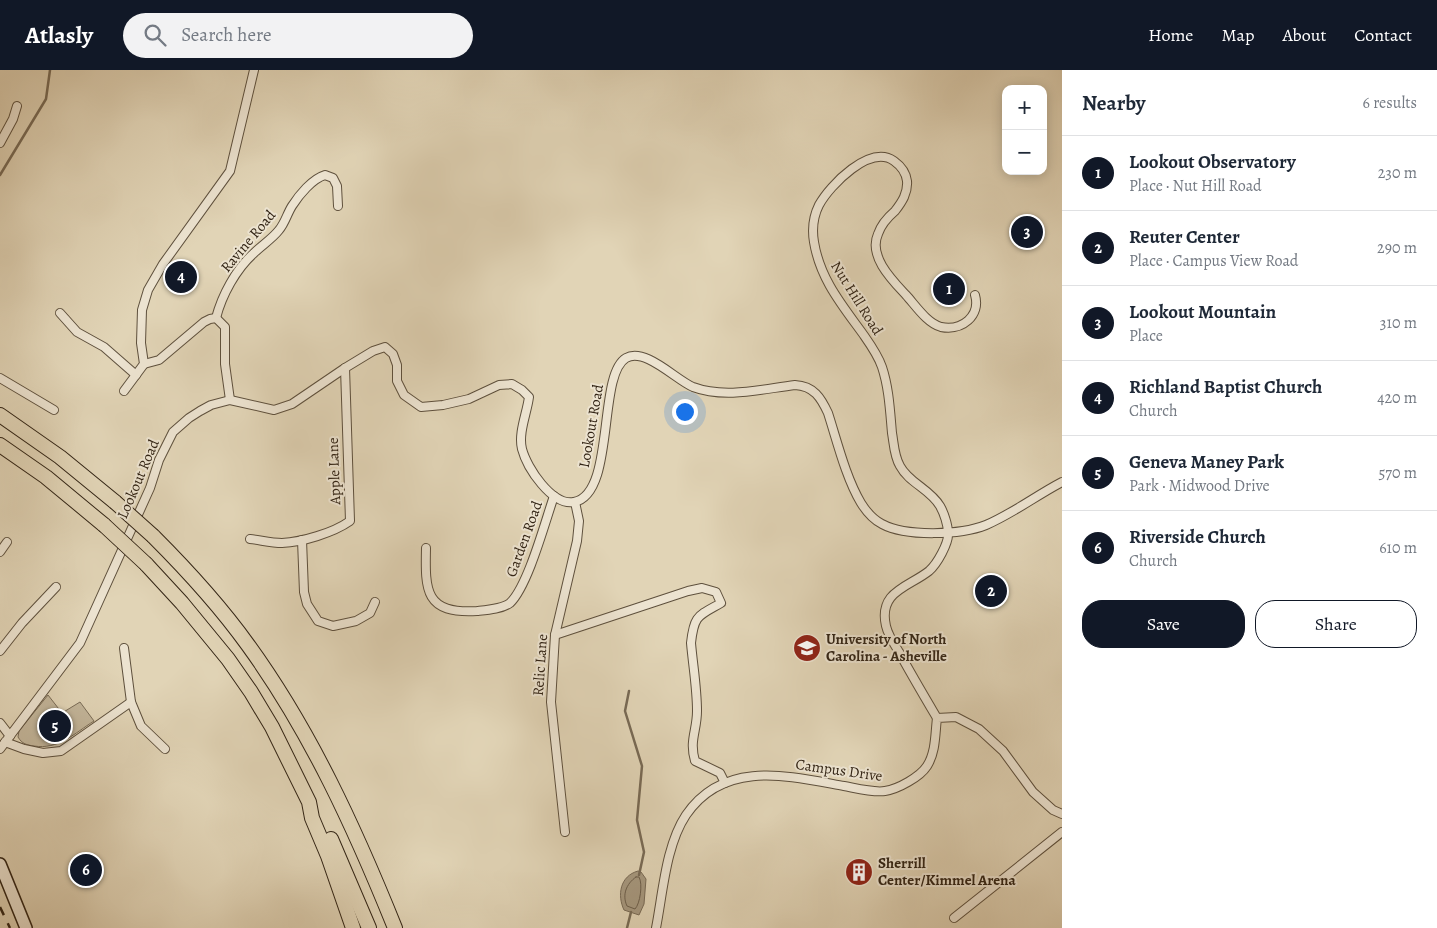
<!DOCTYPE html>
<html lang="en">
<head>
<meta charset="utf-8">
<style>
	body { margin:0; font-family:Alegreya,serif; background:#f2f2f3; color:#1f2937 }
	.controls { position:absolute; right:15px; top:15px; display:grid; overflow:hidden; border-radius:10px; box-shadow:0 2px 12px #0003 }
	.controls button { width:45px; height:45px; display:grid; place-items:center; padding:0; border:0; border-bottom:1px solid #e0e1e3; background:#fff; color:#1f2937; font:25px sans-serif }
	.you { position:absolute; left:684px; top:341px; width:18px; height:18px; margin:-12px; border:4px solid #fff; border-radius:50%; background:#1a73e8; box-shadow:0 0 0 8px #1a73e833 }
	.badge { display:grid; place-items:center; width:32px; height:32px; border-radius:50%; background:#111827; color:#fff; font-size:16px; font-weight:700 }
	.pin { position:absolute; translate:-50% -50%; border:2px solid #fff; box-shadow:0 1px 5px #0006 }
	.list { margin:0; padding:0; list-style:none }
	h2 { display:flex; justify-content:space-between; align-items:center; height:65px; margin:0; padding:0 20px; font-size:21px }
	h2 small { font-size:16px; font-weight:400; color:#747a83 }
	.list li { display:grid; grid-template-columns:32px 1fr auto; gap:15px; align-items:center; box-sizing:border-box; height:75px; padding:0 20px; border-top:1px solid #e0e1e3 }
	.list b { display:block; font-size:19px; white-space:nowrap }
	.list p { margin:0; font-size:16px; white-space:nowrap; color:#747a83 }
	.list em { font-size:16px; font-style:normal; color:#747a83 }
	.actions { display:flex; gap:10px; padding:15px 20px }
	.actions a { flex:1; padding:11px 0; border:1px solid #111827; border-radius:20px; text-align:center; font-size:18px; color:#111827 }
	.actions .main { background:#111827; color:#fff }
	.icon { flex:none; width:28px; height:28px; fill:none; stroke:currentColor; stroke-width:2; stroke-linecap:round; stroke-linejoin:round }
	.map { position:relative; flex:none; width:1062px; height:858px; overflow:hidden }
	header { display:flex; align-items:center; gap:30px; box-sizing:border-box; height:70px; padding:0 25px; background:#111827; color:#fff }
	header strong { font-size:24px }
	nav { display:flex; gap:28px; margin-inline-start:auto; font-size:18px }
	.search { width:350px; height:45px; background:#f2f2f3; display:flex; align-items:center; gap:12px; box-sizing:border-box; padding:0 18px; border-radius:28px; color:#747a83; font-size:19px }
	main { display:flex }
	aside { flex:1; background:#fff }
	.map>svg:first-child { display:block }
	.green { fill:#c3b69b; stroke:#7a6d58 }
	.water { fill:#a6987f; stroke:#786a55 }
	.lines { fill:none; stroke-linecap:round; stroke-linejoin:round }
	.shore { stroke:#6c5e4a; stroke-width:1 }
	.stream { stroke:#786a55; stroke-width:2.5 }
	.street-casing { stroke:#5e503d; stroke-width:10 }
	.secondary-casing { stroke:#322415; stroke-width:14 }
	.highway-casing { stroke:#322415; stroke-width:16 }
	.street { stroke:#ece3d0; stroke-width:8 }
	.secondary { stroke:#ece3d0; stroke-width:11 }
	.highway { stroke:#e1d4b6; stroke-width:14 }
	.rail { stroke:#322415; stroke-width:2.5; stroke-dasharray:9 9; stroke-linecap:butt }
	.highway-bridge-casing { stroke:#322415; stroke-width:16; stroke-linecap:butt }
	.highway-bridge { stroke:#e1d4b6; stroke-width:14 }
	.labels { text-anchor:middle; stroke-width:4; stroke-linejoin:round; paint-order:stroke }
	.street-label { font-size:15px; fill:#322415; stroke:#ece3d0 }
	.poi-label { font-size:15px; font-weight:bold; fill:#322415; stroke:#ece3d0; text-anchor:start }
</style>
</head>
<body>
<header>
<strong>Atlasly</strong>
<div class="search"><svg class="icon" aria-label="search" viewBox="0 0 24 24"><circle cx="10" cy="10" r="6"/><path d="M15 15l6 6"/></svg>Search here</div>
<nav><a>Home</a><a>Map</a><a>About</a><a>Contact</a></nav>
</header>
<main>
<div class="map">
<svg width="1062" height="858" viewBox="0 0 1062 858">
	<rect width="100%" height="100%" fill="#e1d4b6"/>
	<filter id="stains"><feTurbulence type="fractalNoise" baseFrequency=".004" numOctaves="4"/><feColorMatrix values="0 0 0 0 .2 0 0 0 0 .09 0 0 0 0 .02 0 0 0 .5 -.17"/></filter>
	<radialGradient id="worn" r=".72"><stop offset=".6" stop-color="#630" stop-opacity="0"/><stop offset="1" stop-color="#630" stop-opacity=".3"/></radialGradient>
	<path class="green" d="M48 625 62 643 80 632 94 651C75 663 58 680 34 676 27 675 22 674 18 667L19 661Z"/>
	<path class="water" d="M638 801 641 802 646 809 644 834 639 845 624 840C617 825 620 806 638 801Z"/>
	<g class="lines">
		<path class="shore" d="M636 807H639C643 814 640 834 635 839L627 836C622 825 626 814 636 807Z"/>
		<g class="stream">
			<polyline points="0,105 46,29 50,0"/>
			<polyline points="629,621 625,641 642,696 637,750 644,782 639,805"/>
			<polyline points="627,858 631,842"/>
		</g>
		<g class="street-casing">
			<g id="street">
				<polyline points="0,73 13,49 17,36"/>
				<polyline points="60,243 77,262 104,277 136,305"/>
				<path d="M216 248C222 225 236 199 254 183 262 175 272 169 279 160 285 153 287 144 292 136 299 125 312 109 325 105L333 108 337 116 338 136"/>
				<polyline points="216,248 225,257 225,294 230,330"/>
				<polyline points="144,294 159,290 204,252 210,249 216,248"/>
				<polyline points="0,308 54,340"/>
				<polyline points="124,321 144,294 141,273 142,240 148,220 163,194 230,101 254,0"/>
				<path d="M250 469C260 470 271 473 282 473 302 472 333 463 350 451L345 298"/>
				<polyline points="302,470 304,522 307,534 318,551 333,556 356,551 370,543 375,532"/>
				<path d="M426 478C425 521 425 544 477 541 487 540 502 539 510 533 528 516 545 452 554 426"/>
				<polyline points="0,482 7,472"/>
				<path d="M555 565 688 521 702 518 716 522 721 533C698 546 694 545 691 573 693 596 697 618 697 641 697 661 689 670 695 691L720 703 725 713"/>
				<polyline points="124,578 131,632 141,656 165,679"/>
				<polyline points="0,581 22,553 56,517"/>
				<path d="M937 648C924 626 911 604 899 582 894 574 888 565 886 556 878 521 909 517 929 501 937 494 949 473 948 463 948 455 944 443 940 436 930 419 909 413 900 396 894 386 894 374 892 363 890 341 889 318 882 297 878 285 870 274 863 264 842 235 820 209 814 172 812 160 813 147 819 135 830 115 870 74 894 91 901 96 906 103 907 111 908 123 902 132 895 141 888 147 881 155 878 164 868 186 892 210 906 225 916 236 927 253 941 257 962 261 981 246 975 225"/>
				<polyline points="0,653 10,666"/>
				<polyline points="5,672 24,679 43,683 61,681 131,632"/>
				<path d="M0 679 80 573 150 418 159 390 173 362 189 348 200 341 211 335 230 330 274 340 292 334 345 298 373 281 385 277 393 284 397 295V311L404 325 421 337 443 335 469 329 499 315 512 314 522 320 529 327C527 343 518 363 522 379 527 398 552 436 574 432 616 424 597 305 626 288 645 277 676 310 693 317 725 329 762 319 795 315 814 316 821 328 828 343 837 371 846 408 861 433 866 441 874 450 882 454 906 467 961 465 986 455 1012 444 1037 425 1062 412"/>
				<polyline points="565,762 551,632 555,565 577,471 579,451 575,432"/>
				<polyline points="954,848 1062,762"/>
				<path d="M656 858C663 822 666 775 686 745 724 689 789 706 844 716 855 718 874 723 885 721 898 719 920 707 927 696 936 682 935 664 937 648L956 647 979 659 1003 681 1033 722 1053 740 1062 744"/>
			</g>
		</g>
		<g class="secondary-casing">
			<polyline id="secondary" points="0,794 26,858"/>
		</g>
		<g class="highway-casing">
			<g id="highway">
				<polyline points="0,345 60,387 115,432"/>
				<polyline points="0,375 46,407 104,455"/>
				<path d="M153 466C187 500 220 536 248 575 311 662 355 759 395 858"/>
				<polyline points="146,494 182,533 228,589 251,622 272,657 309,732 312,748 328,786 353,858"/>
				<polyline points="331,769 369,858"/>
			</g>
		</g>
		<use href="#street" class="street"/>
		<use href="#secondary" class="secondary"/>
		<use href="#highway" class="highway"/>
		<polyline class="rail" points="0,837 10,858"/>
		<g class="highway-bridge-casing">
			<g id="highway-bridge">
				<polyline points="115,432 153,466"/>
				<polyline points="104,455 146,494"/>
			</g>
		</g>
		<use href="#highway-bridge" class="highway-bridge"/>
	</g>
	<defs>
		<g id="university-disc" transform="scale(1.4375)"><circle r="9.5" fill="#8f2418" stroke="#ece3d0"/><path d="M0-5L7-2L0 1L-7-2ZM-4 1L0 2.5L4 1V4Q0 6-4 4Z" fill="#fff"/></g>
		<g id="building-disc" transform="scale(1.4375)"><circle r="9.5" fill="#8f2418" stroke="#ece3d0"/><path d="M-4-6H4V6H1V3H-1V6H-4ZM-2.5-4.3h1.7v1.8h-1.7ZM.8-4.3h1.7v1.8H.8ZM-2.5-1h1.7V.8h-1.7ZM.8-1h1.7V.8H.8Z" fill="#fff"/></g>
	</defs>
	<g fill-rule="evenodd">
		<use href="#university-disc" x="807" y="578"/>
		<use href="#building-disc" x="859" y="802"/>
	</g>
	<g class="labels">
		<g class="street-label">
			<text transform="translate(248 171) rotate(-50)" y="5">Ravine Road</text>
			<text transform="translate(857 228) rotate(58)" y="5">Nut Hill Road</text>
			<text transform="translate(591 356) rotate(-80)" y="5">Lookout Road</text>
			<text transform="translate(334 401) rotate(-92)" y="5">Apple Lane</text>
			<text transform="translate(138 409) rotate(-67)" y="5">Lookout Road</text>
			<text transform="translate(524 469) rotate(-70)" y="5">Garden Road</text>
			<text transform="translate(540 595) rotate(-86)" y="5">Relic Lane</text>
			<text transform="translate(839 700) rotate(8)" y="5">Campus Drive</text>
		</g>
		<g class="poi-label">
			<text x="826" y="574">University of North<tspan x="826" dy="17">Carolina - Asheville</tspan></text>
			<text x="878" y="798">Sherrill<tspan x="878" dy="17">Center/Kimmel Arena</tspan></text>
		</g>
	</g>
	<rect width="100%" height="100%" filter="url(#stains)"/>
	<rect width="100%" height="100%" fill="url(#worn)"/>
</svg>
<div class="controls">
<button>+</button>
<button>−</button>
</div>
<div class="you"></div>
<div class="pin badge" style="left:949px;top:219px">1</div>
<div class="pin badge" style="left:991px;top:521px">2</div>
<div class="pin badge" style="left:1027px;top:162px">3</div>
<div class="pin badge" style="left:181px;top:207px">4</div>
<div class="pin badge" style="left:55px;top:656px">5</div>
<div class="pin badge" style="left:86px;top:800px">6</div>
</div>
<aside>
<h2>Nearby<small>6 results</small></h2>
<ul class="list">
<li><span class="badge">1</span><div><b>Lookout Observatory</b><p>Place · Nut Hill Road</p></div><em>230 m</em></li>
<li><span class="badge">2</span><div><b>Reuter Center</b><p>Place · Campus View Road</p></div><em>290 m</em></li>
<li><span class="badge">3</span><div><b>Lookout Mountain</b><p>Place</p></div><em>310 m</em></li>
<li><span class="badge">4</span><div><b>Richland Baptist Church</b><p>Church</p></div><em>420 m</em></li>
<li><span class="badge">5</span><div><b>Geneva Maney Park</b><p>Park · Midwood Drive</p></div><em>570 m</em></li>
<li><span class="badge">6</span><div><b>Riverside Church</b><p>Church</p></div><em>610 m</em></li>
</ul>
<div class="actions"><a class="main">Save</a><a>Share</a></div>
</aside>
</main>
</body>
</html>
